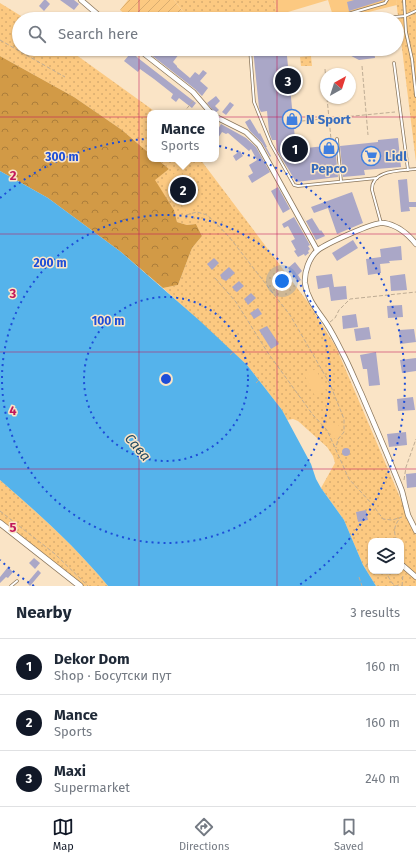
<!DOCTYPE html>
<html lang="en">
<head>
<meta charset="utf-8">
<style>
	body { margin:0; font-family:"Fira Sans",sans-serif; background:#f2f2f3; color:#1f2937 }
	.controls { position:absolute; right:12px; bottom:12px; display:grid; overflow:hidden; border-radius:8px; box-shadow:0 1px 3px #0004 }
	.controls button { width:36px; height:36px; display:grid; place-items:center; padding:0; border:0; border-bottom:1px solid #e0e1e3; background:#fff; color:#1f2937; font:20px sans-serif }
	.compass { position:absolute; left:320px; top:68px; width:36px; height:36px; border-radius:50%; background:#fff; box-shadow:0 1px 3px #0004; rotate:39deg }
	.you { position:absolute; left:282px; top:281px; width:14px; height:14px; margin:-10px; border:3px solid #fff; border-radius:50%; background:#1a73e8; box-shadow:0 0 0 6px #1a73e833 }
	.badge { display:grid; place-items:center; width:26px; height:26px; border-radius:50%; background:#111827; color:#fff; font-size:13px; font-weight:700 }
	.pin { position:absolute; translate:-50% -50%; border:2px solid #fff; box-shadow:0 1px 4px #0006 }
	.popup { position:absolute; left:147px; top:110px; width:72px; height:52px; box-sizing:border-box; display:grid; place-content:center; border-radius:8px; background:#fff; filter:drop-shadow(0 1px 3px #0005); font-size:13px; white-space:nowrap; color:#747a83 }
	.popup b { font-size:15px; color:#1f2937 }
	.popup::after { content:''; position:absolute; left:50%; top:100%; margin-left:-8px; border:8px solid transparent; border-top-color:#fff }
	.list { margin:0; padding:0; list-style:none }
	h2 { display:flex; justify-content:space-between; align-items:center; height:52px; margin:0; padding:0 16px; font-size:17px }
	h2 small { font-size:13px; font-weight:400; color:#747a83 }
	.list li { display:grid; grid-template-columns:26px 1fr auto; gap:12px; align-items:center; box-sizing:border-box; height:56px; padding:0 16px; border-top:1px solid #e0e1e3 }
	.list b { display:block; font-size:15px; white-space:nowrap }
	.list p { margin:0; font-size:13px; white-space:nowrap; color:#747a83 }
	.list em { font-size:13px; font-style:normal; color:#747a83 }
	.icon { flex:none; width:22px; height:22px; fill:none; stroke:currentColor; stroke-width:2; stroke-linecap:round; stroke-linejoin:round }
	.map { position:relative; flex:none; width:416px; height:586px; overflow:hidden }
	.search { position:absolute; background:#fff; box-shadow:0 1px 3px #0004; left:12px; right:12px; top:12px; height:44px; display:flex; align-items:center; gap:10px; box-sizing:border-box; padding:0 14px; border-radius:22px; color:#747a83; font-size:15px }
	.sheet { height:220px; background:#fff }
	nav { display:flex; justify-content:space-around; align-items:center; box-sizing:border-box; height:56px; border-top:1px solid #e0e1e3; background:#fff; font-size:11px; color:#747a83 }
	nav a { display:grid; justify-items:center; gap:2px }
	nav .on { color:#111827 }
	.map>svg:first-child { display:block }
	.grass { fill:url(#grass-dots); fill-rule:evenodd }
	.forest { fill:url(#forest-crowns) }
	.garden { fill:url(#garden-furrows) }
	.pitch { fill:#fcc981 }
	.water { fill:#55b3eb }
	.building { fill:#aaa7c7 }
	.lines { fill:none; stroke-linecap:round; stroke-linejoin:round }
	.service-casing { stroke:#8b775d; stroke-width:3.5 }
	.minor-casing { stroke:#8b775d; stroke-width:6 }
	.tertiary-casing { stroke:#8b775d; stroke-width:7 }
	.path { stroke:#beac94; stroke-width:1; stroke-dasharray:4 2; stroke-linecap:butt }
	.service { stroke:#fff; stroke-width:2 }
	.minor { stroke:#fff; stroke-width:4.5 }
	.tertiary { stroke:#fff; stroke-width:5.5 }
	.grid { fill:none; stroke:#c2185b; stroke-width:1; stroke-opacity:0.55 }
	.ring { fill:none; stroke:#1d4ed8; stroke-width:2; stroke-dasharray:2 4 }
	.labels { text-anchor:middle; stroke-width:3; stroke-linejoin:round; paint-order:stroke }
	.shop-label { font-size:13px; font-weight:bold; fill:#366cbe; stroke:#fae4c6; text-anchor:start }
	.water-label { font-size:14px; font-style:italic; fill:#244b63; stroke:#fae4c6 }
	.grid-label { font-size:13px; text-anchor:middle; font-weight:bold; fill:#c2185b; stroke:#fae4c6; stroke-width:3; stroke-linejoin:round; paint-order:stroke }
	.centre { fill:#1d4ed8; stroke:#fae4c6; stroke-width:2 }
	.ring-label { font-size:12px; text-anchor:middle; font-weight:bold; fill:#1d4ed8; stroke:#fae4c6; stroke-width:3; stroke-linejoin:round; paint-order:stroke }
</style>
</head>
<body>
<div class="map">
<svg width="416" height="586" viewBox="0 0 416 586">
	<defs>
		<pattern id="grass-dots" width="8" height="8" patternUnits="userSpaceOnUse"><rect width="8" height="8" fill="#fcc981"/><path d="M2 2h.1M6 6h.1" fill="none" stroke="#d9ad70" stroke-width="1.8" stroke-linecap="round"/></pattern>
		<pattern id="forest-crowns" width="20" height="18" patternUnits="userSpaceOnUse"><rect width="20" height="18" fill="#d29a46"/><path d="M2 6a3 3 0 1 1 6 0M12 15a3 3 0 1 1 6 0" fill="none" stroke="#ac7e3b"/></pattern>
		<pattern id="garden-furrows" width="10" height="10" patternUnits="userSpaceOnUse"><rect width="10" height="10" fill="#fcc981"/><path d="M-1 1l2-2M0 10L10 0M9 11l2-2" fill="none" stroke="#d9ad70"/></pattern>
	</defs>
	<rect width="100%" height="100%" fill="#fae4c6"/>
	<g class="grass">
		<polygon points="174,0 274,0 278,15 271,19 189,19"/>
		<polygon points="396,0 416,0 416,162"/>
		<polygon points="0,3 26,19 19,19 19,49 68,49 157,113 150,113 150,154 122,130 74,97 0,56"/>
		<polygon points="311,56 312,66 301,66 300,57"/>
		<path d="M157 159H200L307 301 336 347 416 535V586H376L363 565 344 520 321 488 335 463 333 456 327 447 298 421 293 419 287 420 282 410 247 365 163 288 178 285 192 248 202 236 196 224 187 225 177 222 174 210 154 180 169 169ZM371 541H401V571H371Z"/>
		<path d="M0 480C38 513 76 547 108 586H82L0 523Z"/>
	</g>
	<polygon class="forest" points="0,56 74,97 122,130 150,154 150,159 157,159 169,169 155,180 174,210 177,222 187,225 196,224 202,236 192,248 178,285 163,288 121,252 48,198 0,171"/>
	<polygon class="garden" points="128,0 174,0 188,18 152,19 143,12 137,19 131,19 120,10"/>
	<g class="pitch">
		<polygon points="274,0 396,0 397,5 340,19 334,19 328,0 278,15"/>
		<polygon points="179,170 202,198 187,212 163,182"/>
		<polygon points="316,369 326,391 315,396 304,374"/>
		<polygon points="337,422 343,435 333,439 327,426"/>
	</g>
	<path class="water" d="M0 171 48 198 121 252 200 321 247 365 282 410 311 464 316 479 321 488 344 520 363 565 376 586H108C76 547 38 513 0 480Z"/>
	<g class="building">
		<polygon points="44,0 46,0 50,4 44,11 39,6"/>
		<polygon points="60,0 74,0 79,4 74,10"/>
		<polygon points="354,0 384,0 349,11 347,2"/>
		<polygon points="122,49 129,49 138,58 196,103 192,108 179,98 176,102 171,98 173,94 154,79 140,69 138,72 124,61 129,55"/>
		<polygon points="148,49 173,49 179,54 173,62 177,66 177,67 190,78 195,72 199,75 203,70 207,73 200,81 208,88 202,96 195,89 150,54 151,52"/>
		<polygon points="253,49 333,49 333,52 287,56 296,149 335,145 338,177 296,182 277,150 276,140 272,140 269,132 267,111 261,112 259,108"/>
		<polygon points="338,49 374,49 375,58 359,60"/>
		<polygon points="216,96 220,101 215,106 219,110 215,113 207,103"/>
		<polygon points="230,102 234,105 226,115 222,112"/>
		<polygon points="250,119 259,134 260,133 267,147 266,147 271,156 270,157 262,143 250,131 245,122"/>
		<polygon points="221,124 246,138 256,147 270,172 252,183 248,176 253,173 249,165 257,160 251,149 249,151 228,133 226,134 222,132 216,141 216,133"/>
		<polygon points="398,138 401,167 364,170 365,175 343,177 340,146 378,142 378,140"/>
		<polygon points="240,151 243,156 236,161 233,156"/>
		<polygon points="407,179 409,202 416,202 416,207 409,207 410,211 401,212 398,180"/>
		<polygon points="278,187 290,209 283,213 271,191"/>
		<polygon points="352,192 363,223 337,234 328,208 314,213 311,207"/>
		<polygon points="301,212 306,221 312,218 320,231 321,230 325,236 316,240"/>
		<polygon points="294,217 310,245 308,246 310,249 308,251 309,253 305,256 304,254 298,257 294,251 296,250 291,241 295,239 288,226 284,228 282,224"/>
		<polygon points="353,240 358,248 337,261 332,253"/>
		<polygon points="401,246 402,260 389,261 390,263 380,264 381,273 368,275 366,259 381,257 380,249"/>
		<polygon points="214,258 219,263 212,270 207,264"/>
		<polygon points="295,262 302,271 298,275 301,280 298,282 288,268"/>
		<polygon points="229,267 235,273 226,281 222,279 220,275"/>
		<polygon points="332,274 334,287 346,286 347,299 331,301 329,287 318,289 316,276"/>
		<polygon points="405,274 407,290 391,291 390,276"/>
		<polygon points="239,281 244,286 237,292 235,291 232,287"/>
		<polygon points="251,293 256,298 248,305 244,299"/>
		<polygon points="402,305 403,317 388,318 387,306"/>
		<polygon points="258,308 262,314 254,319 250,313"/>
		<polygon points="356,314 358,327 343,329 342,316"/>
		<polygon points="267,326 279,344 271,349 259,330"/>
		<polygon points="369,327 371,339 356,341 354,329"/>
		<polygon points="414,329 416,342 400,344 399,330"/>
		<polygon points="376,352 380,385 369,386 367,369 363,369 360,355"/>
		<polygon points="416,358 416,371 402,373 400,360"/>
		<polygon points="413,397 415,410 398,411 397,399"/>
		<polygon points="406,432 407,445 389,447 387,434"/>
		<circle cx="346" cy="452" r="4"/>
		<polygon points="416,473 416,487 407,488 406,474"/>
		<polygon points="366,510 368,520 358,522 356,512"/>
		<polygon points="34,558 40,563 35,569 29,563"/>
		<polygon points="8,567 13,572 8,578 6,577 0,583 0,577"/>
		<polygon points="38,570 41,573 30,586 27,583"/>
	</g>
	<g class="lines">
		<g class="service-casing">
			<g id="service">
				<polyline points="404,0 406,32 412,59 416,96"/>
				<polyline points="341,16 385,3 387,0"/>
				<polyline points="375,19 405,16 416,11"/>
				<polyline points="250,49 254,102 271,144 294,185 298,186 377,178"/>
				<polyline points="394,63 408,170"/>
				<polyline points="337,139 341,181"/>
				<path d="M381 223 372 190C371 169 402 171 416 169"/>
				<polyline points="11,586 17,581"/>
			</g>
		</g>
		<g class="minor-casing">
			<g id="minor">
				<polyline points="81,0 103,19"/>
				<polyline points="138,49 193,92 211,113"/>
				<polyline points="216,117 246,132 259,145 317,250"/>
				<path d="M416 244C408 234 398 225 384 223 375 221 326 244 318 250 309 257 304 273 305 283 307 299 317 310 326 323 332 332 337 342 342 352 349 365 355 380 361 393 375 426 389 458 402 491L408 515 416 531"/>
				<polyline points="401,564 416,577"/>
			</g>
		</g>
		<g class="tertiary-casing">
			<polyline id="tertiary" points="0,523 80,586"/>
		</g>
		<g class="path">
			<polyline points="0,40 65,77"/>
			<polyline points="362,66 368,135"/>
			<polyline points="325,69 326,82"/>
			<polyline points="327,98 331,139"/>
			<polyline points="183,113 194,100"/>
			<polyline points="302,121 395,112"/>
			<polyline points="186,215 197,212 207,215 216,223 230,238 290,315 330,384 344,419 344,432 338,439 336,448"/>
			<polyline points="215,278 236,302 268,353 313,415 327,430 349,479 372,504 383,519 392,520 402,517"/>
			<polyline points="330,322 335,318 339,310 350,299 416,292"/>
			<polyline points="230,355 233,352"/>
			<polyline points="256,383 259,380"/>
			<polyline points="404,480 406,467 416,439"/>
			<polyline points="0,511 55,554 88,586"/>
			<path d="M397 541C393 531 394 526 400 518"/>
			<polyline points="401,554 403,559"/>
			<polyline points="366,565 371,562"/>
			<polyline points="385,571 392,583 396,586 401,584"/>
			<polyline points="359,577 362,586"/>
			<polyline points="402,586 403,574"/>
		</g>
		<use href="#service" class="service"/>
		<use href="#minor" class="minor"/>
		<use href="#tertiary" class="tertiary"/>
	</g>
	<path class="grid" d="M139 0V19M277 0V19M139 49V586M277 49V586M0 117H416M0 234H416M0 352H416M0 469H416"/>
	<g class="ring">
		<circle cx="166" cy="379" r="82"/>
		<circle cx="166" cy="379" r="164"/>
		<path d="M34 586A245 245 0 0 1 0 560M0 198A245 245 0 1 1 298 586"/>
	</g>
	<defs>
		<g id="shop-ring" transform="scale(1)"><circle r="9.5" fill="#fae4c6" stroke="#3f7fe0" stroke-width="1.5"/><path d="M-5-2.5h2.3a2.7 3.5 0 0 1 5.4 0H5L5.5 6h-11ZM-1.5-2.5h3a1.5 2.3 0 0 0-3 0Z" fill="#3f7fe0"/></g>
		<g id="supermarket-ring" transform="scale(1)"><circle r="9.5" fill="#fae4c6" stroke="#3f7fe0" stroke-width="1.5"/><path d="M-6-5.5h2.5l.6 2H6L4.5 2H-2.5L-4.4-4H-6ZM-1.5 3.2a1.3 1.3 0 1 0 .1 0ZM3 3.2a1.3 1.3 0 1 0 .1 0Z" fill="#3f7fe0"/></g>
	</defs>
	<g fill-rule="evenodd">
		<use href="#shop-ring" x="292" y="119"/>
		<use href="#shop-ring" x="329" y="148"/>
		<use href="#supermarket-ring" x="371" y="156"/>
	</g>
	<g class="labels">
		<g class="shop-label">
			<text x="306" y="124">N Sport</text>
			<text x="385" y="161">Lidl</text>
			<text x="329" y="173" text-anchor="middle">Pepco</text>
		</g>
		<g class="water-label">
			<text transform="translate(138 447) rotate(49)" y="5">Сава</text>
		</g>
	</g>
	<g class="grid-label">
		<text x="13" y="180">2</text>
		<text x="13" y="298">3</text>
		<text x="13" y="415">4</text>
		<text x="13" y="532">5</text>
	</g>
	<circle cx="166" cy="379" r="6" class="centre"/>
	<g class="ring-label">
		<text x="62" y="161">300 m</text>
		<text x="50" y="267">200 m</text>
		<text x="108" y="325">100 m</text>
	</g>
</svg>
<div class="controls">
<button><svg class="icon" aria-label="layers" viewBox="0 0 24 24"><path d="M12 4l9 5-9 5-9-5zM3 14l9 5 9-5"/></svg></button>
</div>
<svg class="compass" viewBox="-18 -18 36 36"><path d="M0-13l5 13h-10z" fill="#e53935"/><path d="M0 13l5-13h-10z" fill="#747a83"/></svg>
<div class="you"></div>
<div class="pin badge" style="left:295px;top:149px">1</div>
<div class="pin badge" style="left:183px;top:190px">2</div>
<div class="popup"><b>Mance</b>Sports</div>
<div class="pin badge" style="left:288px;top:81px">3</div>
<div class="search"><svg class="icon" aria-label="search" viewBox="0 0 24 24"><circle cx="10" cy="10" r="6"/><path d="M15 15l6 6"/></svg>Search here</div>
</div>
<section class="sheet">
<h2>Nearby<small>3 results</small></h2>
<ul class="list">
<li><span class="badge">1</span><div><b>Dekor Dom</b><p>Shop · Босутски пут</p></div><em>160 m</em></li>
<li><span class="badge">2</span><div><b>Mance</b><p>Sports</p></div><em>160 m</em></li>
<li><span class="badge">3</span><div><b>Maxi</b><p>Supermarket</p></div><em>240 m</em></li>
</ul>
</section>
<nav>
<a class="on"><svg class="icon" aria-label="map" viewBox="0 0 24 24"><path d="M3 6l6-2 6 2 6-2v14l-6 2-6-2-6 2zM9 4v14M15 6v14"/></svg>Map</a>
<a><svg class="icon" aria-label="directions" viewBox="0 0 24 24"><path d="M12 3l9 9-9 9-9-9zM9 14v-3h6M13 9l2 2-2 2"/></svg>Directions</a>
<a><svg class="icon" aria-label="saved" viewBox="0 0 24 24"><path d="M7 4h10v16l-5-4-5 4z"/></svg>Saved</a>
</nav>
</body>
</html>
